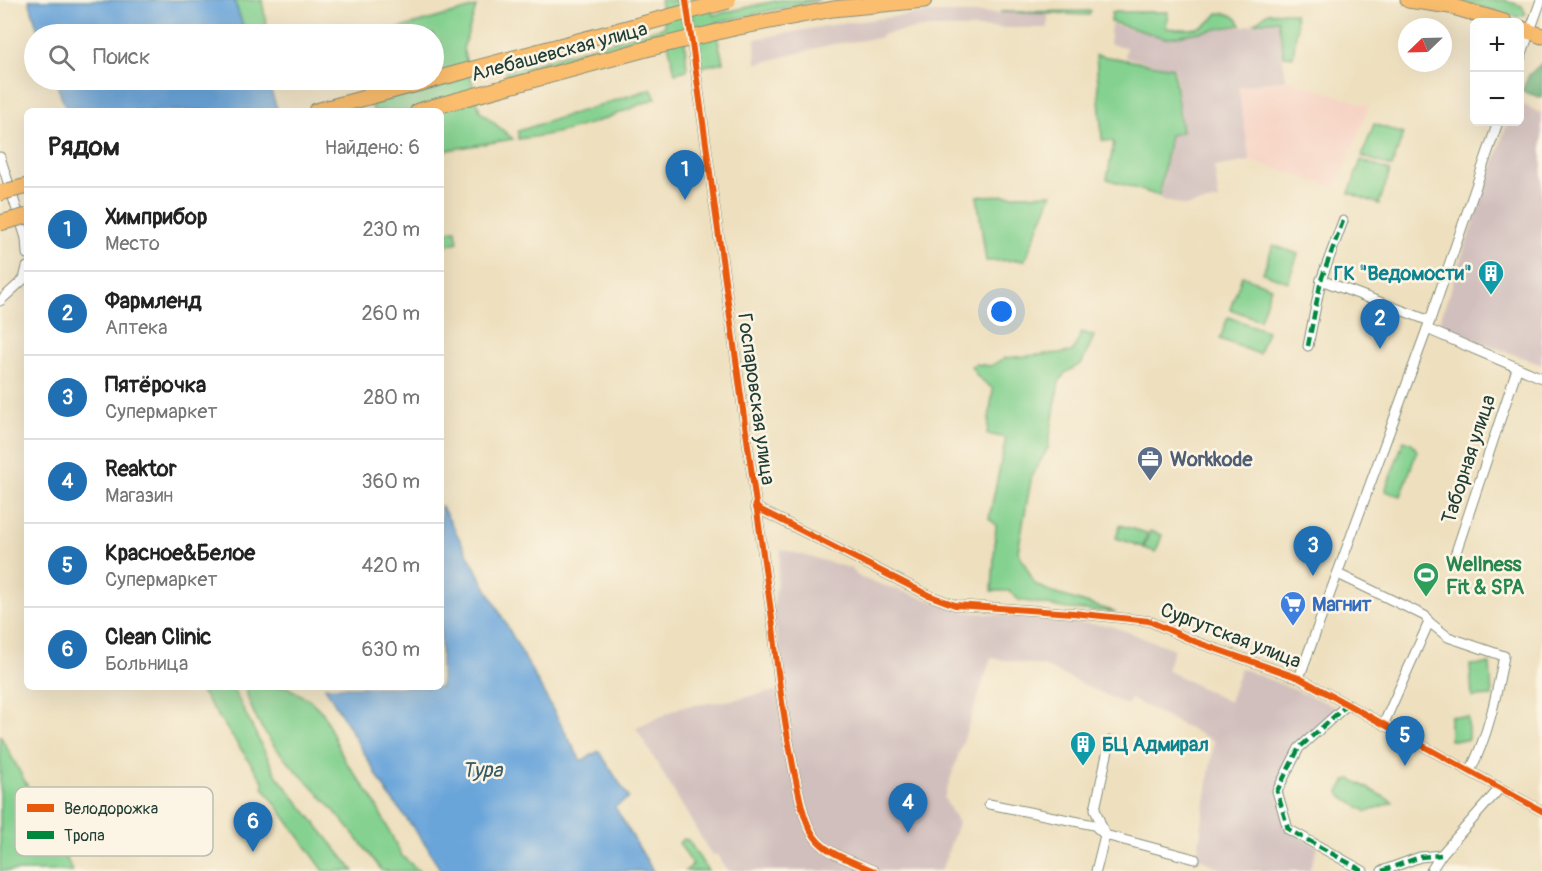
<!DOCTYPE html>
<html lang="ru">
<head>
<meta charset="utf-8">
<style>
	body { margin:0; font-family:Pangolin,sans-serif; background:#f6f6f6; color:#222 }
	.controls { position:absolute; right:18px; top:18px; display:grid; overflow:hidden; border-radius:9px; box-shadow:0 6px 24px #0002 }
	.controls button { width:54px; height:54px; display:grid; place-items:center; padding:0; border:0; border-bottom:2px solid #e0e0e0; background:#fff; color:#222; font:30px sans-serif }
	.compass { position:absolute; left:1398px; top:18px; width:54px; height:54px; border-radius:50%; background:#fff; box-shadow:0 6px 24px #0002; rotate:247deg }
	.you { position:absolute; left:1002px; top:312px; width:21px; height:21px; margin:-15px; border:4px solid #fff; border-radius:50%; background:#1a73e8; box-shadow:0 0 0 9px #1a73e833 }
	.badge { display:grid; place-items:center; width:39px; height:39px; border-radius:50%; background:#1f6fb2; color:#fff; font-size:20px; font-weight:700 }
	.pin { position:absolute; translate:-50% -50px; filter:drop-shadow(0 2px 3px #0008) }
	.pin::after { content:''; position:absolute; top:32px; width:21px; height:18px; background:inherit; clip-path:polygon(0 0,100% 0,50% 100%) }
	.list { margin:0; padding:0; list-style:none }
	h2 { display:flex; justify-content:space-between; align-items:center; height:78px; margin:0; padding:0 24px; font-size:26px }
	h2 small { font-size:20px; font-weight:400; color:#767676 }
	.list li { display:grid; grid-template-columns:39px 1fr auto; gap:18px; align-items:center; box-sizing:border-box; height:84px; padding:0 24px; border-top:2px solid #e0e0e0 }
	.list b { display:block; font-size:22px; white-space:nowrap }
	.list p { margin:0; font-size:20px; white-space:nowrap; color:#767676 }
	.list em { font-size:20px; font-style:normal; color:#767676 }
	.icon { flex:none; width:33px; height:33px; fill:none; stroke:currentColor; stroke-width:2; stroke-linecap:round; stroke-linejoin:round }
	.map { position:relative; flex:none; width:1542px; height:871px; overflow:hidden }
	.search { position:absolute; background:#fff; box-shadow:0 6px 24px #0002; left:24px; top:24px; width:420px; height:66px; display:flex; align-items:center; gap:15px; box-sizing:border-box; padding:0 21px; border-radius:33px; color:#767676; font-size:22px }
	.panel { position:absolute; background:#fff; box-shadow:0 6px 24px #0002; left:24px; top:108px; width:420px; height:582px; border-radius:9px }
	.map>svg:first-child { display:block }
	.built { fill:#f6d2c3 }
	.industrial { fill:#d1bfbd }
	.green { fill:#84d190; stroke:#528762; stroke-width:1.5 }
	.forest { fill:#6bb37a; stroke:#457857; stroke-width:1.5 }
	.water { fill:#6aa5da; stroke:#447187; stroke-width:1.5 }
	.pier { fill:#eee0bf }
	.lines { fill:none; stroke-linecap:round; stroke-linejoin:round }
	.minor-casing { stroke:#868e7a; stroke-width:11 }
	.primary-casing { stroke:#868e7a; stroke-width:17 }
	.minor { stroke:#fff; stroke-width:9 }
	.primary { stroke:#fbbe6e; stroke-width:15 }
	.primary-bridge-casing { stroke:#868e7a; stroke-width:17; stroke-linecap:butt }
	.primary-bridge { stroke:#fbbe6e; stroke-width:15 }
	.quiet { stroke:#00873e; stroke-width:4.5; stroke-dasharray:9 4.5; stroke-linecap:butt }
	.cycleway-casing { stroke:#fcf5e5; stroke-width:10 }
	.cycleway { stroke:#e8590c; stroke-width:6 }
	.labels { text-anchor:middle; stroke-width:5; stroke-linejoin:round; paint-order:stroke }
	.street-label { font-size:20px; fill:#1f3d34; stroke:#fcf5e5 }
	.culture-label { font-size:20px; font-weight:bold; fill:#0d838f; stroke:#fcf5e5; text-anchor:end }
	.service-label { font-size:20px; font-weight:bold; fill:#4e5e75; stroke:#fcf5e5; text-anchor:start }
	.leisure-label { font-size:20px; font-weight:bold; fill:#27864d; stroke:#fcf5e5; text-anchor:start }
	.shop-label { font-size:20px; font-weight:bold; fill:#366cbe; stroke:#fcf5e5; text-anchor:start }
	.water-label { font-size:21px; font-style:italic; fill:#365c66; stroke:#fcf5e5 }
	.key { fill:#fcf5e5; stroke:#babeb0; stroke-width:1.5 }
	.key-label { font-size:16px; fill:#1f3d34 }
</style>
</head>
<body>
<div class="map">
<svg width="1542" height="871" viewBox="0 0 1542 871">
	<rect width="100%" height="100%" fill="#fcf5e5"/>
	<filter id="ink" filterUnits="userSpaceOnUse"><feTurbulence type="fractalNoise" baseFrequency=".0167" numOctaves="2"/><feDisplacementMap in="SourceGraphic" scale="12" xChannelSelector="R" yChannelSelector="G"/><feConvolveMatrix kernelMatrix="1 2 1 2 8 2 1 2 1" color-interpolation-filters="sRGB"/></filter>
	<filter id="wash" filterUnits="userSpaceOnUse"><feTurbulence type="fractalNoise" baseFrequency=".008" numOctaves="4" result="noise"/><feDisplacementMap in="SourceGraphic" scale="24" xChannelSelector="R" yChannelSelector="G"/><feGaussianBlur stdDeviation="1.35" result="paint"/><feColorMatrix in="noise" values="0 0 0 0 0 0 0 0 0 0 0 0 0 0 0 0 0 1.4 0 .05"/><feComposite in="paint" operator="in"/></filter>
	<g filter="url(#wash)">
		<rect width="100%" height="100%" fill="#eee0bf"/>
		<polygon class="built" points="1286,79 1369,106 1337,188 1250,161 1238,87"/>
		<g class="industrial">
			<polygon points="922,13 1048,13 1048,28 922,28 884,34 880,38 833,44 756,64 755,39 838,24"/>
			<polygon points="1277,21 1286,79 1238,87 1250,161 1214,167 1219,200 1185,206 1160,199 1171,135 1183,133 1175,68 1125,57 1126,47 1109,44 1111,24 1165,38"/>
			<polygon points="1520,103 1542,114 1542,365 1449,330 1439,323 1508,122 1520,122"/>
			<polygon points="781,549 850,568 861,578 967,612 1111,626 1174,649 1167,670 1229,702 1241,668 1342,709 1299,748 1277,791 1288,829 1318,847 1309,871 1225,871 1197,857 1214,741 1131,699 1127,705 1044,666 991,658 944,798 958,823 941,871 728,871 717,854 712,856 636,728 681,707 732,700 785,689 773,610"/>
		</g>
		<g class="green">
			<polygon points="234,0 262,0 268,34 246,34"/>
			<polygon points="660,0 681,0 683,22 693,20 690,0 709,0 713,15 780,0 820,0 714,23 723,62 701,67 694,28 684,31 687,70 675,73 666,34 508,78 505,75 507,71 665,27"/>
			<polygon points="1455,0 1504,0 1522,6 1526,14 1518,17"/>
			<polygon points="476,7 463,49 480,111 513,139 441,151 441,111 373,111 367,80 434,80 434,34 378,34"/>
			<polygon points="1091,11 1089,15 1000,12"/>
			<path d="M1112 12H1168L1166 28C1187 30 1205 32 1218 13 1229 13 1236 15 1241 25L1165 38 1111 22Z"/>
			<polygon points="1285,12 1295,14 1297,27 1293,56 1284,56 1278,20 1255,23 1267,13"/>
			<polygon points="1096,55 1173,68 1182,132 1170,135 1159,196 1107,179 1114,142 1102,140"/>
			<path d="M651 89 656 98C609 118 570 134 518 139V131Z"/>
			<polygon points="1374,124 1403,134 1392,167 1362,156"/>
			<polygon points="1361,160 1390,171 1379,204 1349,193"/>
			<polygon points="1052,194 1025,260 986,261 977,196"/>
			<polygon points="456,230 458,242 441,247 441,231"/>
			<polygon points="1273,245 1298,254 1288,282 1263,273"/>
			<polygon points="1242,276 1271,287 1260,320 1230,309"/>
			<polygon points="1228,317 1267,331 1259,354 1220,339"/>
			<polygon points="1082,332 1094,336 1082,363 1065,373 1059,382 1048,448 1032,475 1018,551 1035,584 1053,593 1116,612 1068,609 1019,600 1009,591 992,591 996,525 989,518 1006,438 987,434 993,389 977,376 971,366 976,364 991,366 1004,358 1072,352"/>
			<polygon points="1404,440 1412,443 1417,451 1401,496 1385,491"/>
			<polygon points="1120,525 1147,533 1143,547 1116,538"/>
			<polygon points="1150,531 1162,535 1156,552 1144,548"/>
			<polygon points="1490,664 1492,696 1472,697 1470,665"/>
			<polygon points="198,687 232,687 277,776 354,871 324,871 263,787 263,781"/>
			<path d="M245 687H287L310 700 323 713 344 759 373 799 402 856 419 871H382C362 844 340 816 317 792 286 760 255 732 245 687Z"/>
			<polygon points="1450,716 1468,717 1468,740 1450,740"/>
			<polygon points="0,735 73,871 0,871"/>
			<polygon points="1351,779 1393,802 1367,812 1341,796 1339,792 1346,780"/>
			<polygon points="683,839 688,840 708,871 685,871 693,865 679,843"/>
		</g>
		<polygon class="forest" points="1542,63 1542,98 1522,91 1529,75"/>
		<g class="water">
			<polygon points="29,0 234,0 246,34 39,34"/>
			<polygon points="55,80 267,80 278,111 67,111"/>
			<polygon points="441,505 581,761 599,751 629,798 615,807 653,871 441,871 426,845 388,794 325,687 441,687"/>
		</g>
		<polygon class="pier" points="632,797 618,808 656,871 616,807"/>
	</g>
	<g filter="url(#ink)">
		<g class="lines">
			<g class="minor-casing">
				<g id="minor">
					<path d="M686 0 773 626C778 683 785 729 797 785 801 803 805 827 818 841 832 856 855 862 874 871"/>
					<polyline points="1520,59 1541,0"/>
					<polyline points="0,157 27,241"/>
					<polyline points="26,239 27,254"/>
					<polyline points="1321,280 1430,321"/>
					<polyline points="0,301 24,279 27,267"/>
					<polyline points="1427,329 1542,378"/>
					<polyline points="1308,346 1321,280 1343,221"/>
					<polyline points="755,507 928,595 955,605 1073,613 1149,621 1196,642 1299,678 1542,811"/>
					<polyline points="1453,561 1517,369"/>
					<polyline points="1338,574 1425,616 1429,622 1384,723"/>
					<path d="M1429 622 1448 637 1504 656C1496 696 1489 734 1470 771"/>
					<polyline points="1299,678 1427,329 1498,122"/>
					<polyline points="1348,704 1299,748 1277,791 1288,829 1363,871"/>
					<polyline points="989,804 1094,825 1105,835 1195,859"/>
					<polyline points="1096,871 1105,835 1095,809 1110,741"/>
					<polyline points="1382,871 1420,857 1441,855"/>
					<polyline points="1431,871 1441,855 1500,788"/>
				</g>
			</g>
			<g class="primary-casing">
				<g id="primary">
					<polyline points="1408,0 1450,6 1504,22"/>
					<polyline points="734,28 833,9 924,0"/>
					<polyline points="1520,28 1542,36"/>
					<polyline points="316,111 642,24"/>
					<polyline points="418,111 646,49"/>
				</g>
			</g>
			<use href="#minor" class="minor"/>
			<use href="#primary" class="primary"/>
			<g class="primary-bridge-casing">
				<g id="primary-bridge">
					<polyline points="642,24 728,1"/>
					<polyline points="646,49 734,28"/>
					<polyline points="0,193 27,186"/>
					<polyline points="0,223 27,216"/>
				</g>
			</g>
			<use href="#primary-bridge" class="primary-bridge"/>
			<g class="quiet">
				<polyline points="1308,346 1321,280 1343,221"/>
				<polyline points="1348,704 1299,748 1277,791 1288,829 1363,871"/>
				<polyline points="1382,871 1420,857 1441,855"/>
			</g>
			<g class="cycleway-casing">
				<g id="cycleway">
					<path d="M686 0 773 626C778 683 785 729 797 785 801 803 805 827 818 841 832 856 855 862 874 871"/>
					<polyline points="755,507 928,595 955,605 1073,613 1149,621 1196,642 1299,678 1542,811"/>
				</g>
			</g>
			<use href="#cycleway" class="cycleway"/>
		</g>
	</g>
	<defs>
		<g id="building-pin" transform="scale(1.35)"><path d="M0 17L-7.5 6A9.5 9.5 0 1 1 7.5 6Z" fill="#0f9aa8" stroke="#fcf5e5"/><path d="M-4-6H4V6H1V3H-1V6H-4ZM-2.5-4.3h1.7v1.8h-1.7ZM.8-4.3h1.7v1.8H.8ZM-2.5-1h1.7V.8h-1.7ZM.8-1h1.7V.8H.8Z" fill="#fff"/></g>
		<g id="office-pin" transform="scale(1.35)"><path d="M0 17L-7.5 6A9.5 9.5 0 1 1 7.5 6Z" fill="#5c6f8a" stroke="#fcf5e5"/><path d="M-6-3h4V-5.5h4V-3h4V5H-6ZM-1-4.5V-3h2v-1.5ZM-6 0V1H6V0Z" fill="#fff"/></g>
		<g id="stadium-pin" transform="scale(1.35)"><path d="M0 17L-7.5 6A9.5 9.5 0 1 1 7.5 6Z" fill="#2e9e5b" stroke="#fcf5e5"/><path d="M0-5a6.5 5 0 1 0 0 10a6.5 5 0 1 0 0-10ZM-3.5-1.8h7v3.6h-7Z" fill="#fff"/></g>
		<g id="supermarket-pin" transform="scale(1.35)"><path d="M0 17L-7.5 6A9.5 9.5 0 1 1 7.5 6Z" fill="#3f7fe0" stroke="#fcf5e5"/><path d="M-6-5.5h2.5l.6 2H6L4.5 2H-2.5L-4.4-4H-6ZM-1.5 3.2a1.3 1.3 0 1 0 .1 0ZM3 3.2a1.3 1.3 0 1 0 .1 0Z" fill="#fff"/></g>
	</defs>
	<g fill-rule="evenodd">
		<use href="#building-pin" x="1491" y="273"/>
		<use href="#office-pin" x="1150" y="459"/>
		<use href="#stadium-pin" x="1426" y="575"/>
		<use href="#supermarket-pin" x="1293" y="604"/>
		<use href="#building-pin" x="1083" y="744"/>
	</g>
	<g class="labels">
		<g class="street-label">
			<text transform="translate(559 51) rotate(-15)" y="7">Алебашевская улица</text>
			<text transform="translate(757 399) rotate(82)" y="7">Госпаровская улица</text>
			<text transform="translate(1468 459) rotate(-72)" y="7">Таборная улица</text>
			<text transform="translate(1231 635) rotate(21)" y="7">Сургутская улица</text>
		</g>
		<g class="culture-label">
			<text x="1472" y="280">ГК "Ведомости"</text>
			<text x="1102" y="751" text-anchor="start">БЦ Адмирал</text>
		</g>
		<g class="service-label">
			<text x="1170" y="466">Workkode</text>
		</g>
		<g class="leisure-label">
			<text x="1446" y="571">Wellness<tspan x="1446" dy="23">Fit &amp; SPA</tspan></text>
		</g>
		<g class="shop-label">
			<text x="1312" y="611">Магнит</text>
		</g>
		<g class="water-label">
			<text x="482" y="777">Тура</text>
		</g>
	</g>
	<rect x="15" y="787" width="198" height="69" rx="9" class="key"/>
	<rect x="27" y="804" width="27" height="8" fill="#e8590c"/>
	<rect x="27" y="831" width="27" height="8" fill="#00873e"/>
	<g class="key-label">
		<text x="64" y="814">Велодорожка</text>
		<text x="64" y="841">Тропа</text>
	</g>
</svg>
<div class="controls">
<button>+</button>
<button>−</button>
</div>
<svg class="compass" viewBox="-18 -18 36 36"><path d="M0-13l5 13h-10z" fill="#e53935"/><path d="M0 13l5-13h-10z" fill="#767676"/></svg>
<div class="you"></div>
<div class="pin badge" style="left:685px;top:200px">1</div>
<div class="pin badge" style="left:1380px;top:349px">2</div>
<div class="pin badge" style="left:1313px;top:576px">3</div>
<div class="pin badge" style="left:908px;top:833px">4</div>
<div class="pin badge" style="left:1405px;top:766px">5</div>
<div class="pin badge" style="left:253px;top:852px">6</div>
<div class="search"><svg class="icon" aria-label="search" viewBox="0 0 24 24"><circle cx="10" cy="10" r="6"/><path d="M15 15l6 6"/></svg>Поиск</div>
<section class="panel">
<h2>Рядом<small>Найдено: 6</small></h2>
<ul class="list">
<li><span class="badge">1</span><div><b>Химприбор</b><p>Место</p></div><em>230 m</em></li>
<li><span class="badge">2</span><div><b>Фармленд</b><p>Аптека</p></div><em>260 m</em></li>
<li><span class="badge">3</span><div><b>Пятёрочка</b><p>Супермаркет</p></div><em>280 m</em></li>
<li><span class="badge">4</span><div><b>Reaktor</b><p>Магазин</p></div><em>360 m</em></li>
<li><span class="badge">5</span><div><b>Красное&amp;Белое</b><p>Супермаркет</p></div><em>420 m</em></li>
<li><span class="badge">6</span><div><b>Clean Clinic</b><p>Больница</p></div><em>630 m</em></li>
</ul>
</section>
</div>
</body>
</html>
